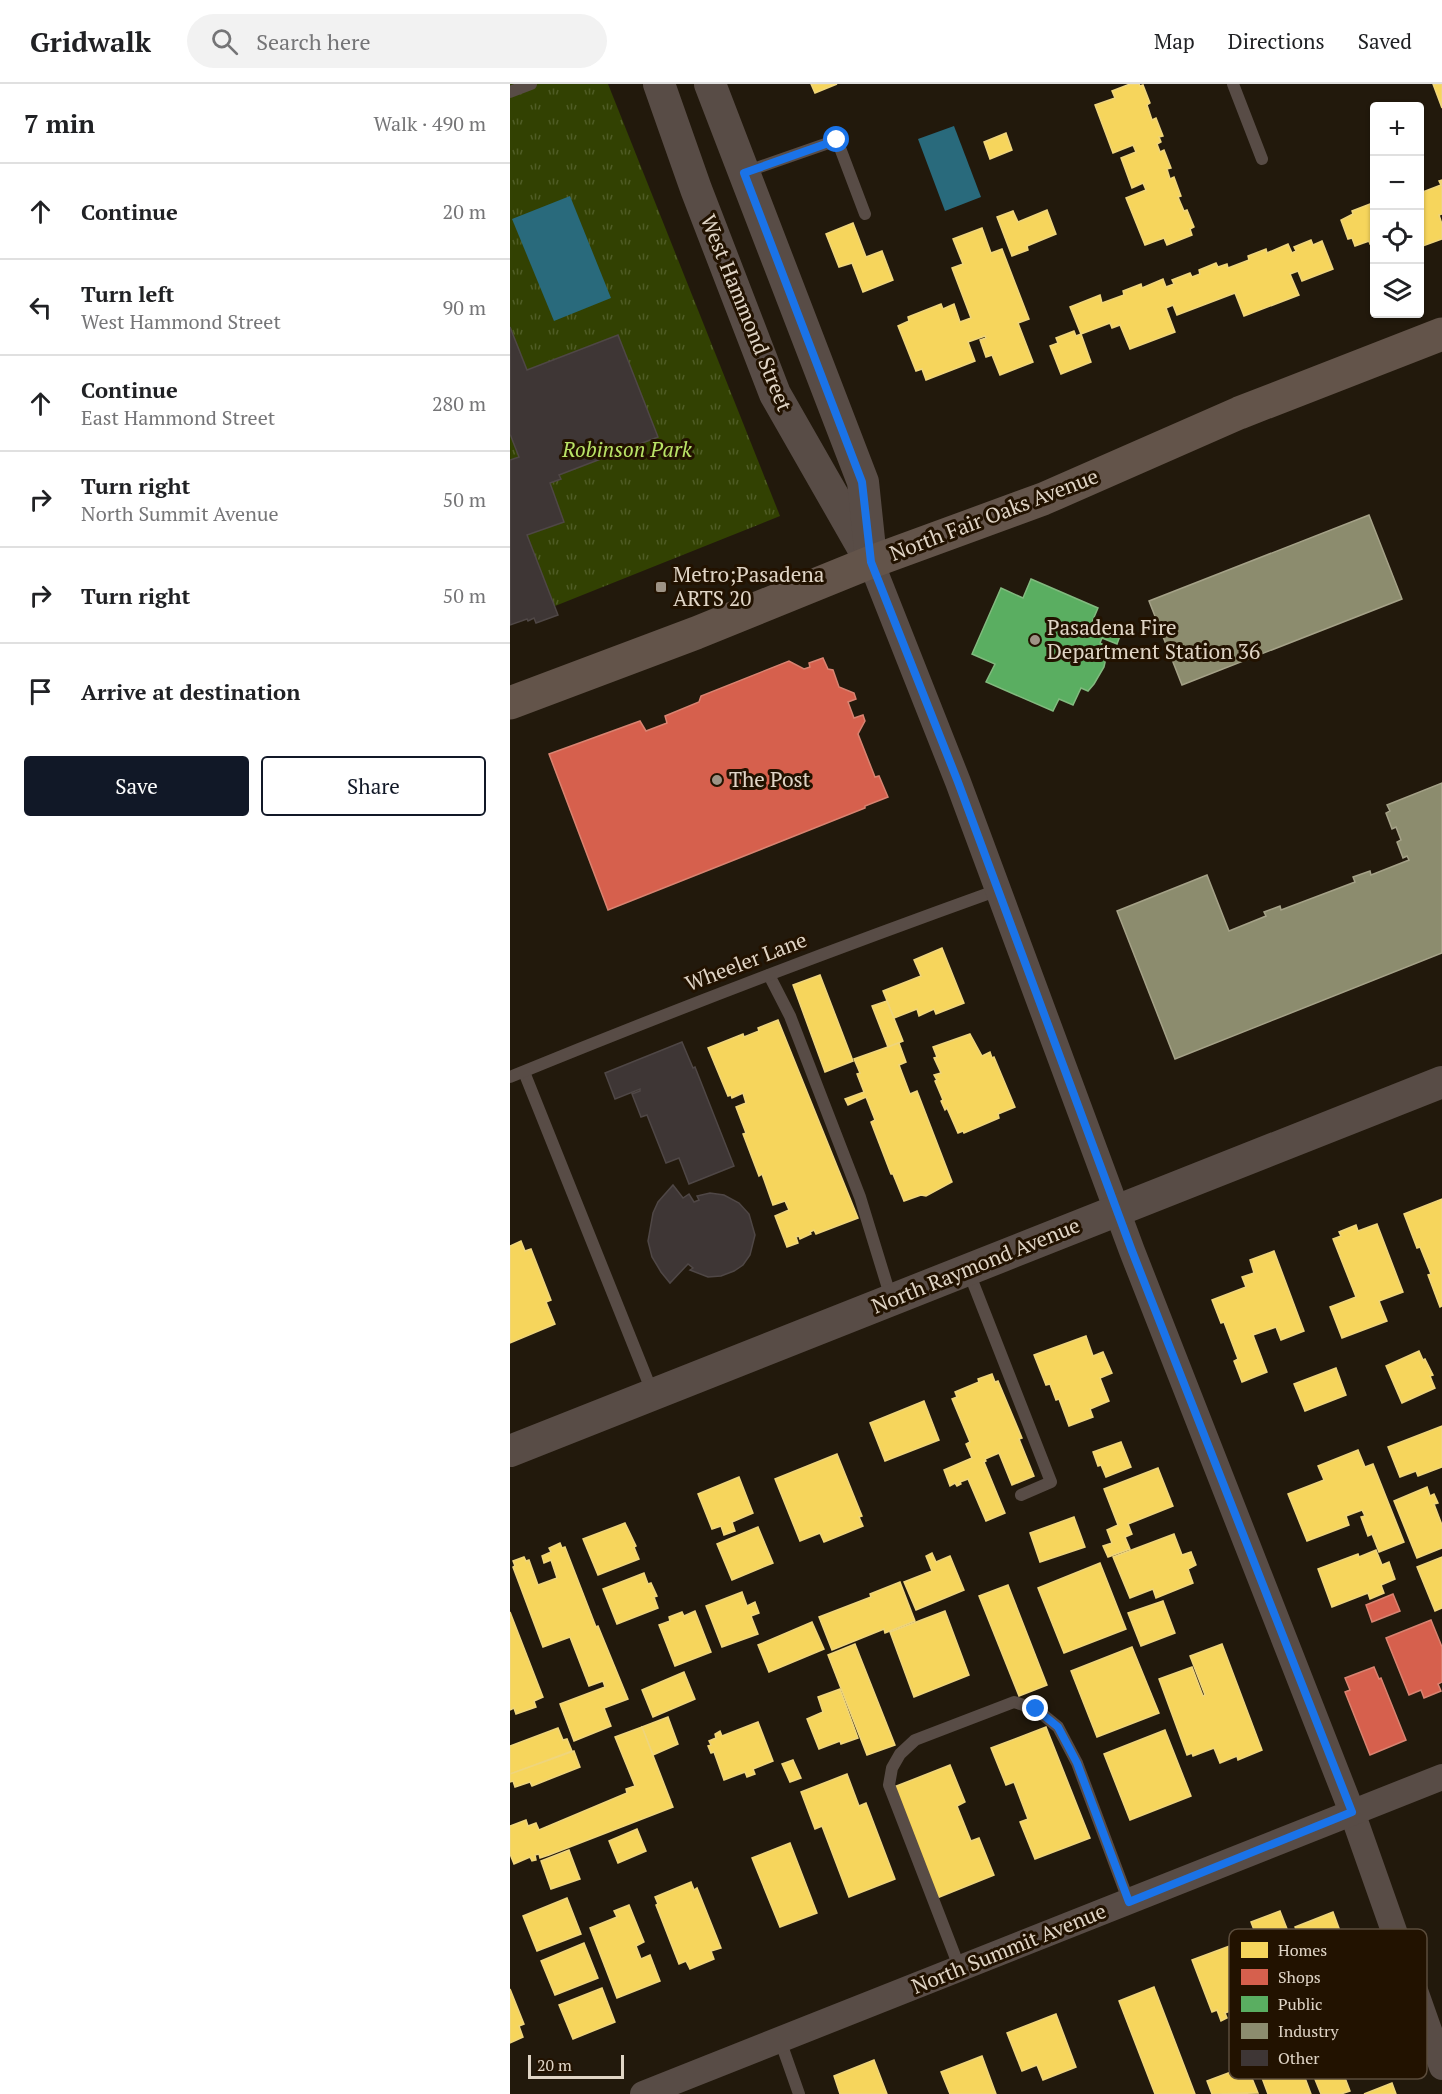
<!DOCTYPE html>
<html lang="en">
<head>
<meta charset="utf-8">
<style>
	body { margin:0; font-family:"PT Serif",serif; background:#f2f2f2; color:#202124 }
	.controls { position:absolute; right:18px; top:18px; display:grid; overflow:hidden; border-radius:6px; box-shadow:0 2px 4px #0004 }
	.controls button { width:54px; height:54px; display:grid; place-items:center; padding:0; border:0; border-bottom:2px solid #e0e0e0; background:#fff; color:#202124; font:30px sans-serif }
	.scale { position:absolute; left:18px; bottom:15px; width:96px; box-sizing:border-box; padding-left:6px; border:3px solid #e0d5c6; border-top:0; font-size:16px; line-height:21px; white-space:nowrap; color:#e0d5c6; -webkit-text-stroke:4px #221200; paint-order:stroke }
	.stop { position:absolute; width:18px; height:18px; margin:-14px; border:4px solid #1a73e8; border-radius:50%; background:#fff }
	.stop.end { background:#1a73e8; border-color:#fff; box-shadow:0 2px 6px #0008 }
	.list { margin:0; padding:0; list-style:none }
	h2 { display:flex; justify-content:space-between; align-items:center; height:78px; margin:0; padding:0 24px; font-size:26px }
	h2 small { font-size:20px; font-weight:400; color:#757577 }
	.list li { display:grid; grid-template-columns:39px 1fr auto; gap:18px; align-items:center; box-sizing:border-box; height:96px; padding:0 24px; border-top:2px solid #e0e0e0 }
	.list b { display:block; font-size:22px; white-space:nowrap }
	.list p { margin:0; font-size:20px; white-space:nowrap; color:#757577 }
	.list em { font-size:20px; font-style:normal; color:#757577 }
	.actions { display:flex; gap:12px; padding:18px 24px }
	.actions a { flex:1; padding:14px 0; border:2px solid #111827; border-radius:6px; text-align:center; font-size:21px; color:#111827 }
	.actions .main { background:#111827; color:#fff }
	.icon { flex:none; width:33px; height:33px; fill:none; stroke:currentColor; stroke-width:2; stroke-linecap:round; stroke-linejoin:round }
	.map { position:relative; flex:none; width:932px; height:2010px; overflow:hidden }
	header { display:flex; align-items:center; gap:36px; box-sizing:border-box; height:84px; padding:0 30px; background:#fff; border-bottom:2px solid #e0e0e0 }
	header strong { font-size:28px }
	nav { display:flex; gap:33px; margin-inline-start:auto; font-size:21px }
	.search { width:420px; height:54px; background:#f2f2f2; display:flex; align-items:center; gap:15px; box-sizing:border-box; padding:0 21px; border-radius:33px; color:#757577; font-size:22px }
	main { display:flex }
	aside { flex:1; background:#fff }
	.map>svg:first-child { display:block }
	.grass { fill:url(#grass-tufts) }
	.water { fill:#296a7c }
	.homes { fill:#f6d55c; stroke:#efd57c; stroke-width:1.5 }
	.shops { fill:#d6604d; stroke:#d98371; stroke-width:1.5 }
	.public { fill:#5aae61; stroke:#82ba7f; stroke-width:1.5 }
	.industry { fill:#8c8c6e; stroke:#a5a288; stroke-width:1.5 }
	.building { fill:#3e3635; stroke:#4f4746; stroke-width:1.5 }
	.lines { fill:none; stroke-linecap:round; stroke-linejoin:round }
	.service { stroke:#584c46; stroke-width:12 }
	.minor { stroke:#584c46; stroke-width:26 }
	.tertiary { stroke:#584c46; stroke-width:32 }
	.primary { stroke:#63544a; stroke-width:33 }
	.route { stroke:#1a73e8; stroke-width:8 }
	.poi-dot { fill:#9e9385; stroke:#221200; stroke-width:2 }
	.labels { text-anchor:middle; stroke-width:6; stroke-linejoin:round; paint-order:stroke }
	.street-label { font-size:21px; fill:#e0d5c6; stroke:#221200 }
	.park-label { font-size:21px; font-style:italic; fill:#b9e366; stroke:#221200 }
	.poi-label { font-size:21px; fill:#e0d5c6; stroke:#221200; text-anchor:start }
	.key { fill:#221200; stroke:#5b4c3b; stroke-width:1.5 }
	.key-label { font-size:16px; fill:#e0d5c6 }
</style>
</head>
<body>
<header>
<strong>Gridwalk</strong>
<div class="search"><svg class="icon" aria-label="search" viewBox="0 0 24 24"><circle cx="10" cy="10" r="6"/><path d="M15 15l6 6"/></svg>Search here</div>
<nav><a>Map</a><a>Directions</a><a>Saved</a></nav>
</header>
<main>
<aside>
<h2>7 min<small>Walk · 490 m</small></h2>
<ul class="list">
<li><svg class="icon" aria-label="ahead" viewBox="0 0 24 24"><path d="M12 20V5M6 11l6-6 6 6"/></svg><div><b>Continue</b></div><em>20 m</em></li>
<li><svg class="icon" aria-label="left" viewBox="0 0 24 24"><path d="M17 20v-9H6M10 6l-5 5 5 5"/></svg><div><b>Turn left</b><p>West Hammond Street</p></div><em>90 m</em></li>
<li><svg class="icon" aria-label="ahead" viewBox="0 0 24 24"><path d="M12 20V5M6 11l6-6 6 6"/></svg><div><b>Continue</b><p>East Hammond Street</p></div><em>280 m</em></li>
<li><svg class="icon" aria-label="right" viewBox="0 0 24 24"><path d="M7 20v-9h11M14 6l5 5-5 5"/></svg><div><b>Turn right</b><p>North Summit Avenue</p></div><em>50 m</em></li>
<li><svg class="icon" aria-label="right" viewBox="0 0 24 24"><path d="M7 20v-9h11M14 6l5 5-5 5"/></svg><div><b>Turn right</b></div><em>50 m</em></li>
<li><svg class="icon" aria-label="arrive" viewBox="0 0 24 24"><path d="M6 21V4h12l-3 4 3 4H6"/></svg><div><b>Arrive at destination</b></div></li>
</ul>
<div class="actions"><a class="main">Save</a><a>Share</a></div>
</aside>
<div class="map">
<svg width="932" height="2010" viewBox="0 0 932 2010">
	<defs>
		<pattern id="grass-tufts" width="24" height="20" patternUnits="userSpaceOnUse" patternTransform="scale(1.5)"><rect width="24" height="20" fill="#324102"/><path d="M3 7l-1-3M5 7V3M7 7l1-3M15 17l-1-3M17 17v-4M19 17l1-3" fill="none" stroke="#4f5c25"/></pattern>
	</defs>
	<rect width="100%" height="100%" fill="#22190c"/>
	<polygon class="grass" points="0,0 98,0 270,432 0,540"/>
	<g class="water">
		<polygon points="444,42 471,113 435,127 408,55"/>
		<polygon points="60,112 101,214 44,237 2,135"/>
	</g>
	<g class="homes">
		<polygon points="301,0 327,0 305,9"/>
		<polygon points="620,0 629,0 630,2 633,1 640,19 637,21 642,36 646,34 653,52 649,53 651,58 647,60 650,68 654,66 661,84 657,85 660,95 664,93 671,112 668,113 674,127 677,126 684,143 680,145 682,151 657,161 654,154 635,161 616,114 636,106 633,99 622,104 611,74 626,68 623,61 603,69 585,21 605,14 602,7"/>
		<polygon points="923,0 932,0 932,24"/>
		<polygon points="496,49 502,66 480,75 474,58"/>
		<polygon points="932,96 932,130 929,131 932,140 932,155 910,163 910,109 931,101 929,97"/>
		<polygon points="860,120 861,124 864,122 864,159 860,160 859,157 845,162 842,154 838,155 831,136 843,130 842,127"/>
		<polygon points="537,126 546,150 517,162 518,166 502,172 487,133 503,127 508,138"/>
		<polygon points="343,139 356,173 372,167 383,196 353,208 342,179 329,183 316,150"/>
		<polygon points="472,144 481,169 492,165 519,235 508,239 523,278 490,291 482,271 476,273 470,256 476,254 475,252 458,258 465,277 416,296 412,285 406,287 388,242 399,237 398,233 431,220 433,225 444,220 450,238 461,234 442,184 453,180 443,155"/>
		<polygon points="801,156 803,161 812,157 823,185 792,197 788,187 780,190 789,211 734,232 725,209 667,231 663,221 656,224 665,248 620,265 610,241 602,244 600,239 571,250 560,223 590,211 592,219 614,211 613,207 631,200 632,204 653,195 656,203 664,200 662,196 680,189 682,193 690,190 689,186 706,179 708,183 717,180 718,184 739,176 738,172 756,165 757,169 778,160 782,169 786,167 784,163"/>
		<polygon points="564,247 566,252 571,250 581,278 551,290 540,262 548,259 546,254"/>
		<polygon points="432,864 454,919 426,930 424,925 409,932 407,925 384,934 373,907 411,892 404,876"/>
		<polygon points="310,891 343,977 315,988 283,901"/>
		<polygon points="377,917 393,957 378,963 362,922"/>
		<polygon points="268,936 348,1134 306,1150 304,1146 300,1148 301,1150 290,1155 289,1152 286,1153 288,1159 277,1163 265,1132 279,1126 275,1117 263,1121 252,1090 249,1092 233,1050 236,1049 226,1023 236,1019 233,1009 222,1014 221,1011 218,1012 198,964 233,950 234,953 249,947 248,944"/>
		<polygon points="460,950 472,972 480,968 482,974 484,973 505,1023 488,1030 489,1034 454,1049 453,1047 448,1049 437,1024 435,1026 431,1017 433,1016 425,997 427,996 424,991 431,989 424,974 427,973 423,963"/>
		<polygon points="389,959 396,978 389,981 400,1010 407,1007 442,1098 416,1112 411,1111 394,1117 383,1090 381,1090 361,1038 365,1036 356,1013 338,1021 335,1015 354,1008 347,990 350,989 344,975"/>
		<polygon points="932,1115 932,1222 930,1223 918,1191 921,1190 910,1163 907,1164 894,1130"/>
		<polygon points="867,1140 893,1208 869,1217 877,1237 832,1254 820,1223 846,1213 823,1155 831,1152 829,1148 846,1141 848,1147"/>
		<polygon points="11,1157 15,1167 21,1165 41,1216 36,1218 45,1240 0,1259 0,1162"/>
		<polygon points="764,1167 794,1247 771,1256 766,1243 743,1251 757,1288 732,1298 724,1277 728,1275 714,1238 711,1239 702,1216 736,1203 732,1193 744,1189 740,1176"/>
		<polygon points="576,1252 583,1272 593,1268 602,1289 590,1294 599,1317 580,1325 583,1333 559,1342 549,1315 546,1316 540,1300 536,1301 524,1271"/>
		<polygon points="909,1267 913,1276 915,1275 923,1291 920,1292 925,1304 892,1319 876,1282"/>
		<polygon points="826,1284 836,1311 795,1327 784,1300"/>
		<polygon points="482,1290 485,1298 488,1297 512,1354 509,1355 524,1392 502,1401 489,1369 475,1375 476,1377 474,1378 495,1429 476,1437 458,1395 450,1398 451,1400 447,1402 445,1399 440,1402 434,1386 462,1374 456,1360 460,1358 442,1315 447,1313 445,1308 469,1298 468,1295"/>
		<polygon points="414,1317 429,1356 375,1377 360,1339"/>
		<polygon points="932,1342 932,1383 908,1392 906,1387 890,1393 878,1363"/>
		<polygon points="611,1358 621,1383 596,1393 591,1381 588,1382 583,1368"/>
		<polygon points="848,1366 855,1383 863,1380 894,1458 869,1468 862,1450 858,1452 851,1433 855,1432 852,1426 836,1432 839,1441 797,1457 778,1410 814,1396 808,1382"/>
		<polygon points="327,1370 352,1432 349,1433 353,1442 314,1458 310,1449 290,1457 265,1395"/>
		<polygon points="648,1384 663,1422 618,1440 622,1450 615,1453 620,1465 598,1473 593,1462 602,1459 597,1446 608,1441 594,1405"/>
		<polygon points="229,1393 243,1429 222,1438 225,1447 214,1451 211,1442 202,1445 188,1410"/>
		<polygon points="917,1403 920,1412 924,1410 928,1419 924,1420 932,1441 932,1464 907,1474 884,1417"/>
		<polygon points="564,1433 575,1463 530,1478 520,1449"/>
		<polygon points="115,1439 126,1462 124,1463 129,1475 88,1491 73,1455"/>
		<polygon points="248,1443 263,1479 222,1496 207,1460"/>
		<polygon points="664,1450 672,1471 681,1468 686,1481 678,1485 683,1499 646,1514 643,1505 620,1514 603,1473"/>
		<polygon points="50,1459 52,1464 55,1463 86,1543 88,1542 118,1615 94,1624 101,1642 64,1657 50,1620 95,1603 93,1597 79,1602 60,1553 33,1563 3,1483 5,1482 3,1477 14,1473 16,1477 19,1476 28,1501 47,1494 41,1476 34,1479 32,1472 41,1468 39,1464"/>
		<polygon points="866,1466 872,1481 879,1478 885,1495 871,1501 874,1509 860,1515 858,1509 822,1523 808,1485 848,1470 849,1473"/>
		<polygon points="422,1469 426,1478 440,1472 454,1506 406,1526 394,1498 422,1487 416,1472"/>
		<polygon points="932,1473 932,1524 925,1527 907,1483"/>
		<polygon points="590,1479 616,1545 554,1569 528,1504"/>
		<polygon points="134,1489 138,1500 141,1499 147,1512 144,1513 148,1524 107,1540 93,1505"/>
		<polygon points="390,1498 405,1537 375,1549 374,1545 322,1566 309,1533 361,1513 360,1510"/>
		<polygon points="498,1501 537,1601 509,1612 469,1512"/>
		<polygon points="232,1508 237,1522 245,1518 249,1529 241,1532 248,1550 212,1563 196,1522"/>
		<polygon points="653,1517 665,1549 631,1562 618,1529"/>
		<polygon points="185,1527 201,1568 165,1582 149,1541 160,1537 159,1533 172,1528 174,1532"/>
		<polygon points="435,1527 459,1591 404,1613 380,1548"/>
		<polygon points="0,1528 33,1613 24,1617 26,1623 6,1630 4,1624 0,1626"/>
		<polygon points="302,1538 314,1565 259,1588 248,1561"/>
		<polygon points="345,1560 385,1661 357,1671 318,1571"/>
		<polygon points="712,1560 752,1666 728,1676 727,1672 710,1679 704,1664 683,1672 682,1669 677,1671 649,1595 682,1583 693,1612 695,1611 680,1572"/>
		<polygon points="622,1563 649,1629 587,1653 561,1587"/>
		<polygon points="174,1588 185,1615 143,1633 132,1606"/>
		<polygon points="330,1605 348,1654 331,1660 330,1657 309,1665 297,1635 313,1628 308,1613"/>
		<polygon points="158,1633 168,1660 143,1671 132,1643"/>
		<polygon points="248,1638 263,1677 243,1685 245,1690 237,1693 235,1688 214,1696 204,1668 201,1669 198,1662 201,1661 199,1657 206,1654 205,1650 210,1647 212,1652"/>
		<polygon points="132,1643 163,1723 39,1771 30,1774 29,1770 25,1771 26,1776 22,1777 20,1773 4,1780 0,1770 0,1742 16,1736 18,1742 26,1739 29,1746 117,1709 116,1705 125,1702 105,1653"/>
		<polygon points="536,1643 580,1754 525,1775 510,1738 518,1735 504,1698 496,1701 481,1664"/>
		<polygon points="48,1644 53,1656 57,1655 62,1667 0,1690 0,1662"/>
		<polygon points="655,1646 681,1712 620,1736 594,1670"/>
		<polygon points="64,1667 70,1683 22,1702 20,1698 5,1703 3,1697 0,1698 0,1690"/>
		<polygon points="283,1676 291,1694 280,1698 272,1680"/>
		<polygon points="440,1681 455,1718 447,1722 461,1757 469,1754 484,1791 427,1814 384,1703"/>
		<polygon points="337,1690 349,1722 356,1719 385,1795 339,1813 312,1742 305,1745 291,1708"/>
		<polygon points="127,1745 136,1767 108,1779 99,1757"/>
		<polygon points="280,1759 307,1829 270,1843 242,1774"/>
		<polygon points="59,1766 70,1795 41,1805 31,1777"/>
		<polygon points="181,1798 184,1806 187,1804 211,1864 201,1867 204,1875 180,1885 176,1877 169,1880 146,1821 148,1820 145,1813"/>
		<polygon points="57,1814 71,1850 27,1867 13,1832"/>
		<polygon points="119,1821 134,1858 126,1862 131,1875 140,1871 150,1897 107,1914 80,1844 107,1833 104,1827"/>
		<polygon points="770,1827 781,1855 752,1867 741,1838"/>
		<polygon points="823,1828 847,1893 809,1907 785,1843"/>
		<polygon points="74,1859 88,1894 45,1911 31,1877"/>
		<polygon points="725,1860 742,1905 747,1903 752,1916 744,1919 745,1922 747,1921 751,1931 769,1924 801,2010 758,2010 745,1975 749,1973 735,1937 738,1936 734,1927 727,1929 725,1925 715,1929 717,1934 711,1937 707,1926 702,1928 682,1876"/>
		<polygon points="644,1903 685,2010 645,2010 609,1917"/>
		<polygon points="92,1904 105,1938 63,1955 49,1921"/>
		<polygon points="0,1905 14,1940 9,1942 13,1953 0,1959"/>
		<polygon points="546,1930 566,1983 533,1996 527,1981 512,1987 497,1949"/>
		<polygon points="472,1972 486,2010 440,2010 431,1988"/>
		<polygon points="364,1976 377,2010 330,2010 324,1992"/>
		<polygon points="829,1978 840,2007 831,2010 811,2010 802,1988"/>
		<polygon points="737,1982 748,2009 702,2010 697,1997"/>
		<polygon points="882,1999 886,2010 854,2010"/>
	</g>
	<g class="shops">
		<polygon points="313,574 318,585 323,586 329,603 344,609 346,615 338,618 344,634 353,631 355,637 348,650 365,693 369,692 378,713 355,722 355,724 98,826 39,670 130,637 136,647 157,639 155,632 189,618 191,612 279,577 294,585 300,583 299,579"/>
		<polygon points="883,1510 890,1527 862,1538 856,1521"/>
		<polygon points="921,1536 932,1563 932,1598 928,1600 931,1607 914,1614 911,1606 899,1611 876,1554"/>
		<polygon points="864,1583 869,1595 871,1594 896,1656 860,1671 835,1608 840,1606 835,1594"/>
	</g>
	<polygon class="public" points="521,495 588,524 582,538 597,544 596,546 610,552 607,560 592,554 590,559 597,563 596,574 594,583 584,600 578,607 571,604 563,621 549,615 543,627 476,598 485,580 462,570 491,504 513,514"/>
	<g class="industry">
		<polygon points="859,431 892,515 672,601 639,517"/>
		<polygon points="932,699 932,869 665,975 607,827 697,791 719,847 756,832 754,828 770,822 771,826 845,798 843,793 860,787 861,791 899,776 897,772 893,774 887,758 891,756 886,743 882,745 876,729 880,727 877,721"/>
	</g>
	<g class="building">
		<polygon points="0,243 17,286 108,251 148,353 49,391 51,395 40,399 54,438 17,451 48,531 26,539 24,534 18,537 17,535 0,541 0,376 9,373 0,350"/>
		<polygon points="172,958 183,984 185,983 224,1082 179,1100 169,1074 156,1079 137,1031 131,1033 122,1010 130,1007 130,1005 105,1015 95,989"/>
		<polygon points="163,1101 173,1114 179,1110 184,1118 189,1116 187,1112 200,1109 214,1111 229,1119 239,1130 245,1151 240,1171 233,1181 224,1187 211,1192 198,1193 180,1186 183,1184 178,1180 160,1199 151,1188 142,1173 138,1157 143,1129 148,1118"/>
	</g>
	<g class="lines">
		<g class="service">
			<polyline points="723,0 752,75"/>
			<polyline points="0,8 21,0"/>
			<polyline points="235,88 327,56 355,130"/>
			<polyline points="259,891 280,932 350,1113 381,1214"/>
			<polyline points="14,988 143,1310"/>
			<path d="M0 993C161 927 324 865 488 806"/>
			<polyline points="458,1186 541,1398 511,1411"/>
			<polyline points="450,1885 379,1701 382,1684 390,1670 405,1656 504,1618 526,1625 548,1643 567,1679 619,1818"/>
			<polyline points="270,1956 289,2010"/>
		</g>
		<g class="minor">
			<polyline points="361,478 448,698 622,1167 842,1728 932,1983"/>
			<polyline points="133,2010 932,1693"/>
		</g>
		<g class="tertiary">
			<polyline points="149,0 186,105 265,310 361,478"/>
			<polyline points="200,0 353,398 360,465"/>
			<polyline points="0,1367 932,998"/>
		</g>
		<polyline class="primary" points="0,619 186,549 361,478 533,415 729,329 932,250"/>
	</g>
	<g class="lines">
		<polyline class="route" points="327,56 234,89 352,398 361,478 448,698 622,1167 842,1728 619,1818 567,1679 548,1643 526,1625"/>
	</g>
	<g class="poi-dot">
		<rect x="145" y="497" width="12" height="12" rx="3"/>
		<circle cx="525" cy="556" r="6"/>
		<circle cx="207" cy="696" r="6"/>
	</g>
	<g class="labels">
		<g class="street-label">
			<text transform="translate(236 229) rotate(68)" y="7">West Hammond Street</text>
			<text transform="translate(484 431) rotate(-21)" y="7">North Fair Oaks Avenue</text>
			<text transform="translate(236 878) rotate(-21)" y="7">Wheeler Lane</text>
			<text transform="translate(466 1182) rotate(-22)" y="7">North Raymond Avenue</text>
			<text transform="translate(499 1865) rotate(-22)" y="7">North Summit Avenue</text>
		</g>
		<g class="park-label">
			<text x="117" y="373">Robinson Park</text>
		</g>
		<g class="poi-label">
			<text x="163" y="498">Metro;Pasadena<tspan x="163" dy="24">ARTS 20</tspan></text>
			<text x="537" y="551">Pasadena Fire<tspan x="537" dy="24">Department Station 36</tspan></text>
			<text x="219" y="703">The Post</text>
		</g>
	</g>
	<rect x="719" y="1845" width="198" height="150" rx="9" class="key"/>
	<rect x="731" y="1858" width="27" height="16" fill="#f6d55c"/>
	<rect x="731" y="1885" width="27" height="16" fill="#d6604d"/>
	<rect x="731" y="1912" width="27" height="16" fill="#5aae61"/>
	<rect x="731" y="1939" width="27" height="16" fill="#8c8c6e"/>
	<rect x="731" y="1966" width="27" height="16" fill="#3e3635"/>
	<g class="key-label">
		<text x="768" y="1872">Homes</text>
		<text x="768" y="1899">Shops</text>
		<text x="768" y="1926">Public</text>
		<text x="768" y="1953">Industry</text>
		<text x="768" y="1980">Other</text>
	</g>
</svg>
<div class="controls">
<button>+</button>
<button>−</button>
<button><svg class="icon" aria-label="locate" viewBox="0 0 24 24"><circle cx="12" cy="12" r="6"/><path d="M12 2v4M12 18v4M2 12h4M18 12h4"/></svg></button>
<button><svg class="icon" aria-label="layers" viewBox="0 0 24 24"><path d="M12 4l9 5-9 5-9-5zM3 14l9 5 9-5"/></svg></button>
</div>
<div class="scale">20 m</div>
<div class="stop" style="left:327px;top:56px"></div>
<div class="stop end" style="left:526px;top:1625px"></div>
</div>
</main>
</body>
</html>
